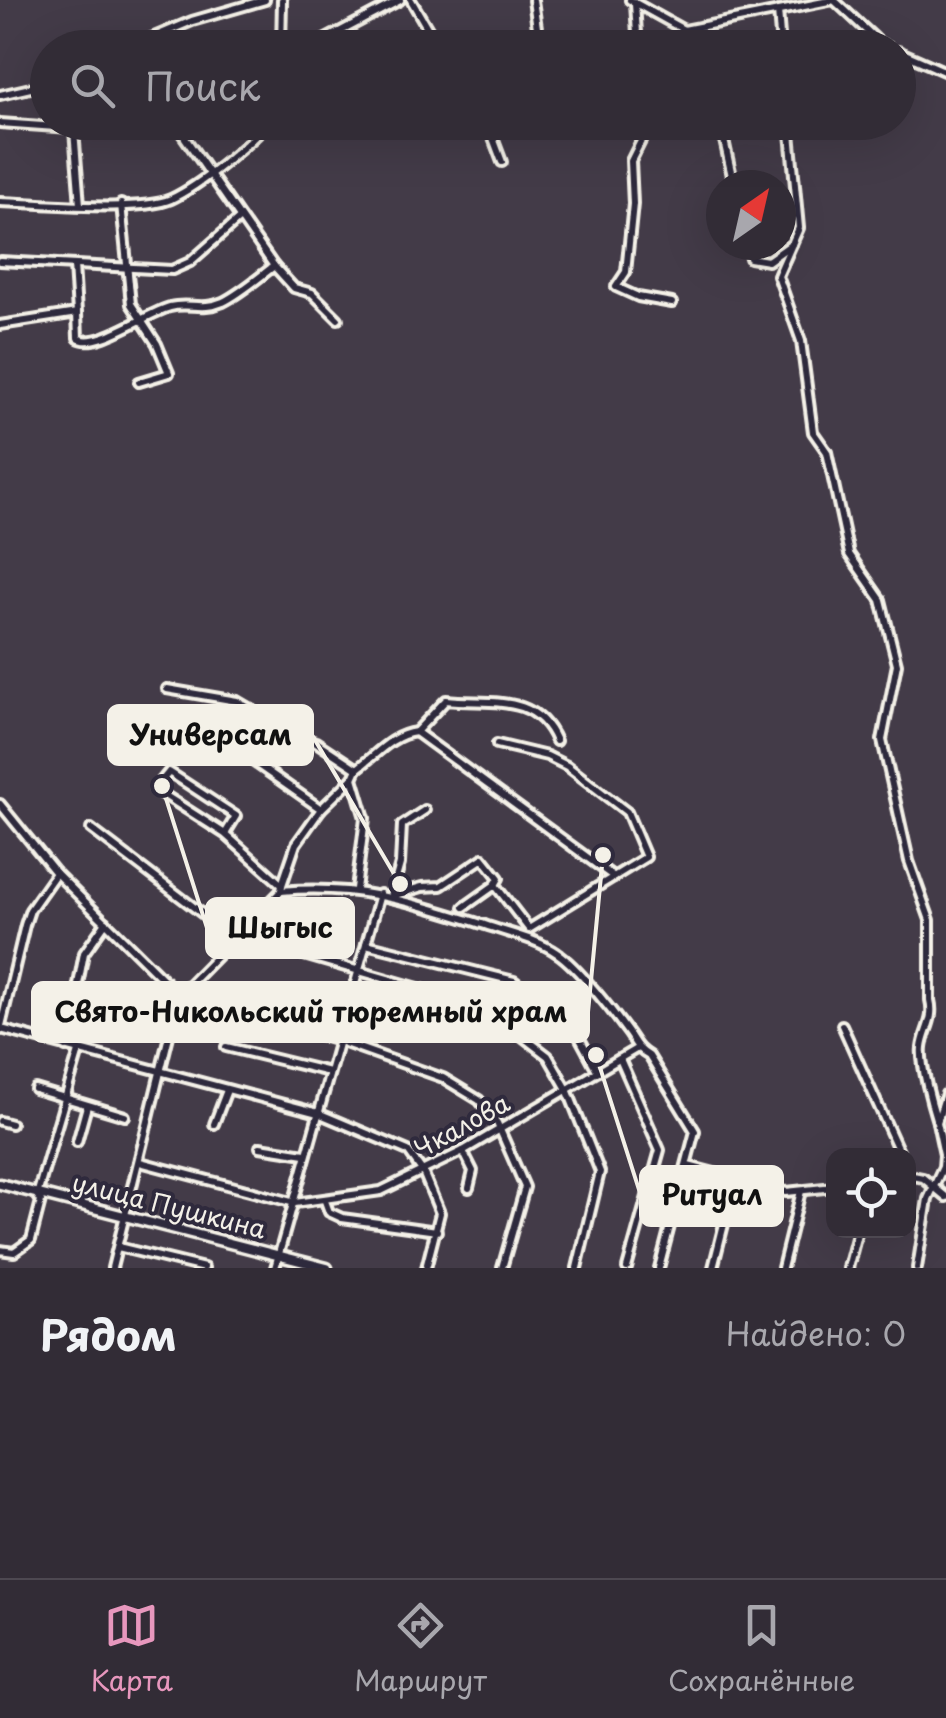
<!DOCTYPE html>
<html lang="ru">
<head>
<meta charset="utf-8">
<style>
	body { margin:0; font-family:"Playpen Sans",sans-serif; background:#3d3842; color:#f1f3f6 }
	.controls { position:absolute; right:30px; bottom:30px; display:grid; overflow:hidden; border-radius:20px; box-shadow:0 10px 40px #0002 }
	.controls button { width:90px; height:90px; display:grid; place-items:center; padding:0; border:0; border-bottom:2px solid #4d4851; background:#322c36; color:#f1f3f6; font:50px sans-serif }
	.compass { position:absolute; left:706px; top:170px; width:90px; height:90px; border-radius:50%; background:#322c36; box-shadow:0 10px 40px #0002; rotate:34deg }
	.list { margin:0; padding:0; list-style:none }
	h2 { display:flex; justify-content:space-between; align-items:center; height:130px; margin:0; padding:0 40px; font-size:42px }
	h2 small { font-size:32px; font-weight:400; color:#a8a7ad }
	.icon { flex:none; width:55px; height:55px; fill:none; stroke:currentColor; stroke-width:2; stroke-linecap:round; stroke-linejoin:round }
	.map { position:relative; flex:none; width:946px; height:1268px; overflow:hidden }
	.search { position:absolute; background:#322c36; box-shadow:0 10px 40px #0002; left:30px; right:30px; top:30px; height:110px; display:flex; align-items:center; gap:25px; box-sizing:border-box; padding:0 35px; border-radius:55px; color:#a8a7ad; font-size:38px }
	.sheet { height:310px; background:#322c36 }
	nav { display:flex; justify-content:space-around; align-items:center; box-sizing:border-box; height:140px; border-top:2px solid #4d4851; background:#322c36; font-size:28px; color:#a8a7ad }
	nav a { display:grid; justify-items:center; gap:5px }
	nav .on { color:#e797bd }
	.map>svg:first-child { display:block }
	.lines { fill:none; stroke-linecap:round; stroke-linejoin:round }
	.minor-casing { stroke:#f4f1e8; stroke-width:14 }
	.tertiary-casing { stroke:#f4f1e8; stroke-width:15 }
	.minor { stroke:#2f2a3d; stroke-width:6 }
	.tertiary { stroke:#2f2a3d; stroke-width:8 }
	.labels { text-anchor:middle; stroke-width:8; stroke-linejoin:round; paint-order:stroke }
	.street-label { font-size:25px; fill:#f4f1e8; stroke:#2f2a3d }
	.leader { fill:none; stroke:#f4f1e8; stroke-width:4 }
	.callout-dot { fill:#f4f1e8; stroke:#2f2a3d; stroke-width:4 }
	.callout { fill:#f4f1e8; stroke:#f4f1e8; stroke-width:4 }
	.callout-label { font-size:28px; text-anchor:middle; font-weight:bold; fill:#111 }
</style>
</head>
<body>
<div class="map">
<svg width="946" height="1268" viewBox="0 0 946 1268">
	<rect width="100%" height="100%" fill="#433b48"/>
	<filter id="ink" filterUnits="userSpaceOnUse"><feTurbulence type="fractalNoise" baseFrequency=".01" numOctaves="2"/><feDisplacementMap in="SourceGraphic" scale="20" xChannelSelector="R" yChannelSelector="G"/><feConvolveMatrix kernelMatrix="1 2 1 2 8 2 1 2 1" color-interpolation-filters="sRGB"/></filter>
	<g filter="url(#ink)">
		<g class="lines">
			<g class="minor-casing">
				<g id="minor">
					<polyline points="411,0 439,48"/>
					<polyline points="533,0 539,42 536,48"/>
					<polyline points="630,0 684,30 834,0"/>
					<polyline points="834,0 880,43 890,48"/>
					<polyline points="635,4 638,48"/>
					<polyline points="778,11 781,48"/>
					<polyline points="684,30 695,48"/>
					<polyline points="128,48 192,21 265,0"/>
					<polyline points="281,48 282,0"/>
					<polyline points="309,48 400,0"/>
					<polyline points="898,51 946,72"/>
					<polyline points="0,95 48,84"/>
					<polyline points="174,122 274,266 294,288 312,293 338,319"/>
					<polyline points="487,122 502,162"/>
					<polyline points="642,122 643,137 631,161 633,204 626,272 616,287 638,297 672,303"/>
					<polyline points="720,122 734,185"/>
					<polyline points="0,123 127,132 156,122"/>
					<polyline points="74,130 80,205"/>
					<path d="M0 202C38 203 140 213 171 199 203 184 245 147 270 122"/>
					<polyline points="121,204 131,304 157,344 169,373 139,382"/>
					<path d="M792 244 778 276 801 341 813 432 827 452 849 554 881 600 897 664 882 740 909 861 930 920V1000C935 1020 924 1030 922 1048 920 1064 932 1106 937 1122"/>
					<polyline points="747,245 750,258 768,261 792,244 799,228 789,122"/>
					<polyline points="0,261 172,270 190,262 240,218"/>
					<polyline points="74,265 77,313"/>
					<path d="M0 325 77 313 78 338C96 350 147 313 170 307 188 302 202 311 223 302 241 293 258 278 274 266"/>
					<polyline points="167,689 237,701 293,734 316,742 357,769"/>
					<polyline points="173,714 237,750 321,809 296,844 282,885"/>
					<polyline points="416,732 614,877"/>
					<path d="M357 769C376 755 391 735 416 732L446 700C491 705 535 692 556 741"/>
					<polyline points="0,804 56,873 179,995 339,1041 443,1078 479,1100 497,1123 525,1187 502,1268"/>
					<polyline points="321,809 353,778"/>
					<polyline points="425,810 402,825 400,864 391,896 422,887 441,886 483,858 499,878 495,885"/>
					<polyline points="91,829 233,937"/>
					<polyline points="225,834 236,816 169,772 155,789 225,834 282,885 281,891"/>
					<polyline points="356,889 365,818 353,778 357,769"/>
					<path d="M281 891C360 884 411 902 485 925 508 933 537 939 557 953 577 966 614 1013 629 1034 636 1044 637 1049 649 1056L695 1131 659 1268"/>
					<polyline points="464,907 495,885 529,929 646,857 627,812 567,766 547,756 497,744"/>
					<polyline points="238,936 460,1000 496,1016 548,1056 567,1089 600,1172 577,1268"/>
					<polyline points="366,944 514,981 560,1017 578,1035 597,1070"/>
					<polyline points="842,1025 901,1156"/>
					<polyline points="1,1029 318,1113 408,1151 423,1172 440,1213 426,1268"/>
					<polyline points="0,1030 25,925 30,910 56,873"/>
					<polyline points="66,1047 84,953 106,922"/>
					<polyline points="226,1047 329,1072"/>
					<polyline points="620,1059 660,1150 627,1268"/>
					<polyline points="35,1089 125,1116"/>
					<polyline points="0,1121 11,1124"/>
					<polyline points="214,1124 227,1090"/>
					<polyline points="77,1142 87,1106"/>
					<polyline points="260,1147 305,1154"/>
					<polyline points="463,1151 473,1171 469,1188"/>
					<polyline points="140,1162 295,1203 381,1191 463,1151 636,1049"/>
					<polyline points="688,1166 786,1192 834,1187"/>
					<polyline points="908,1175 923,1178 946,1197"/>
					<polyline points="325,1201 329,1212 342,1218 437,1231"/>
					<polyline points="118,1247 204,1268"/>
					<polyline points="0,1250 14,1252 31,1240 41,1201 37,1195 79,1051"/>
					<polyline points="112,1268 179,995 281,891"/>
					<polyline points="275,1268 380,894"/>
					<polyline points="713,1268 735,1180"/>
					<polyline points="782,1268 801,1191"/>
					<polyline points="848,1268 858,1230"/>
					<polyline points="917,1268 928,1199 943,1167 944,1155 937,1122 946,1094"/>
				</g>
			</g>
			<g class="tertiary-casing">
				<polyline id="tertiary" points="0,1184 327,1268"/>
			</g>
			<use href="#minor" class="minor"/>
			<use href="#tertiary" class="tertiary"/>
		</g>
	</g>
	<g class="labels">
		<g class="street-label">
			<text transform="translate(462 1126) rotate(-29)" y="9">Чкалова</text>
			<text transform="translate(169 1206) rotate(14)" y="9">улица Пушкина</text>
		</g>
	</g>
	<path class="leader" d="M400 884L312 735M162 786L207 928M603 855L588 1012M596 1055L641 1196"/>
	<g class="callout-dot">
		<circle cx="400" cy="884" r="10"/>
		<circle cx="162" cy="786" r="10"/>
		<circle cx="603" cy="855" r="10"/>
		<circle cx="596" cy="1055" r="10"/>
	</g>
	<g class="callout">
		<rect x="109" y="706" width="203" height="58" rx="10"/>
		<rect x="207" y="899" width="146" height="58" rx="10"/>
		<rect x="33" y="983" width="555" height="58" rx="10"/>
		<rect x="641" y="1167" width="141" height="58" rx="10"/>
	</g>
	<g class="callout-label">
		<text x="211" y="745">Универсам</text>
		<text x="280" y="938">Шыгыс</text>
		<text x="311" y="1022">Свято-Никольский тюремный храм</text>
		<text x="712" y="1205">Ритуал</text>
	</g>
</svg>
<div class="controls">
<button><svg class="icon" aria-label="locate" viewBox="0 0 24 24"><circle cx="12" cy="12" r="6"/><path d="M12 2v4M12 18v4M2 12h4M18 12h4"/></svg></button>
</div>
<svg class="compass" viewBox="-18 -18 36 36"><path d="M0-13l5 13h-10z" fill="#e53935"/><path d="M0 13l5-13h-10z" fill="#a8a7ad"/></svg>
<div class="search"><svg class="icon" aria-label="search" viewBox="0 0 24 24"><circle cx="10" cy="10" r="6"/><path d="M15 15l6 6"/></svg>Поиск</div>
</div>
<section class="sheet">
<h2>Рядом<small>Найдено: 0</small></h2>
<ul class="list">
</ul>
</section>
<nav>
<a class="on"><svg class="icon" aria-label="map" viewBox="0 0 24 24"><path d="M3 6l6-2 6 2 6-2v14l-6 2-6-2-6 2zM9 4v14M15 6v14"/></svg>Карта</a>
<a><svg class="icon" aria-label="directions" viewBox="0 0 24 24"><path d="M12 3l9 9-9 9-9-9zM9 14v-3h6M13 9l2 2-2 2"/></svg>Маршрут</a>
<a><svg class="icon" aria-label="saved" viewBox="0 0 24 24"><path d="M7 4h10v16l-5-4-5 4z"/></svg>Сохранённые</a>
</nav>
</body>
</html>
